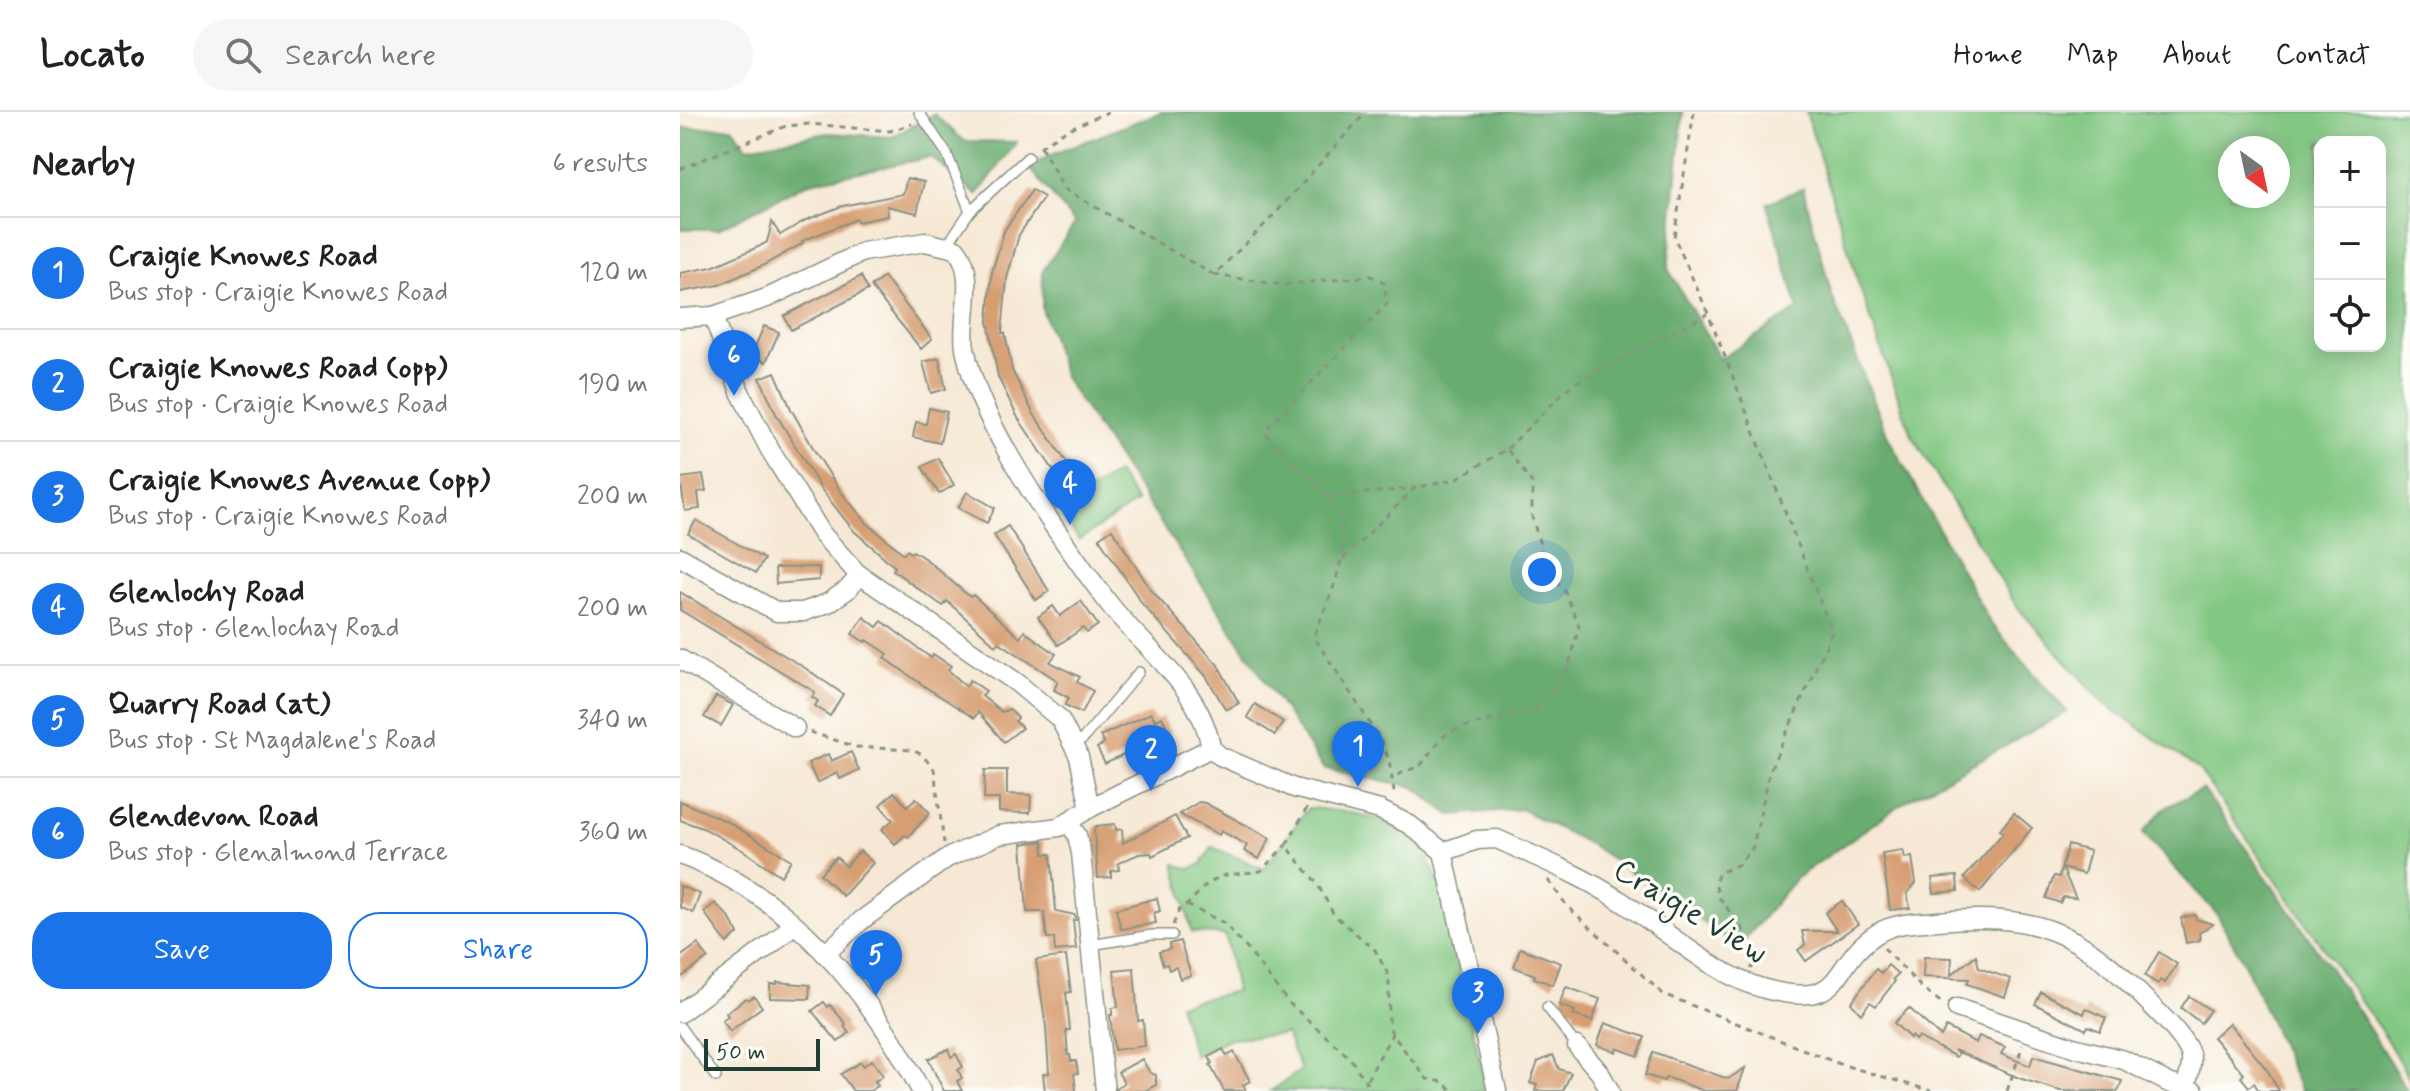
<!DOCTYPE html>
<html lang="en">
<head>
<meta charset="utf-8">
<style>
	body { margin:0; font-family:Mynerve,sans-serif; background:#f6f6f6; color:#222 }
	.controls { position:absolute; right:24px; top:24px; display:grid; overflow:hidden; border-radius:16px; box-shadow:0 4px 20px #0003 }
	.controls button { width:72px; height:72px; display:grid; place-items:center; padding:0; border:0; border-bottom:2px solid #e0e0e0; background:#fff; color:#222; font:40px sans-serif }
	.compass { position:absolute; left:1538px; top:24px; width:72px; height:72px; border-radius:50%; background:#fff; box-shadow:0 4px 20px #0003; rotate:147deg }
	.scale { position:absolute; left:24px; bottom:20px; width:116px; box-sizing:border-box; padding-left:8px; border:4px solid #1f3d34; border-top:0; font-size:22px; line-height:28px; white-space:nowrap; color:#1f3d34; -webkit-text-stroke:6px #fdfcf7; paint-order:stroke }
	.you { position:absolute; left:862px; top:460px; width:28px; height:28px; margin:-20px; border:6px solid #fff; border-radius:50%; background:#1a73e8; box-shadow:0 0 0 12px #1a73e833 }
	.badge { display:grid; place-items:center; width:52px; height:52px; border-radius:50%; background:#1a73e8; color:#fff; font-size:26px; font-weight:700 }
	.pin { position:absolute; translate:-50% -66px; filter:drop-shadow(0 2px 4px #0008) }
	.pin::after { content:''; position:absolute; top:42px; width:28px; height:24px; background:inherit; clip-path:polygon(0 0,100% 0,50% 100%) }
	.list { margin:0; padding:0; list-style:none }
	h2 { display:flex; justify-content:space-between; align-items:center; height:104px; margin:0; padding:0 32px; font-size:34px }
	h2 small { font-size:26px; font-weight:400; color:#767676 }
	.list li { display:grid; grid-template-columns:52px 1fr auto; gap:24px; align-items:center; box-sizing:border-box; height:112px; padding:0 32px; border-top:2px solid #e0e0e0 }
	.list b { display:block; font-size:30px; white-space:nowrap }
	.list p { margin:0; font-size:26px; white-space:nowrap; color:#767676 }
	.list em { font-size:26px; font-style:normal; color:#767676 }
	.actions { display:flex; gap:16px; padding:24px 32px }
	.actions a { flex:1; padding:18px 0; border:2px solid #1a73e8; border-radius:32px; text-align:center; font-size:28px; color:#1a73e8 }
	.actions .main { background:#1a73e8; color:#fff }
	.icon { flex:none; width:44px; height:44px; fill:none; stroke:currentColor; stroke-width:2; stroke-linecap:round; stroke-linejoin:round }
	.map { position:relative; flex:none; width:1730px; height:979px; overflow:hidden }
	header { display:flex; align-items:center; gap:48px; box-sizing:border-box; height:112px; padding:0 40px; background:#fff; border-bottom:2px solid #e0e0e0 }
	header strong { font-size:38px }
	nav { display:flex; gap:44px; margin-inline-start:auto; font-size:28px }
	.search { width:560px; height:72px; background:#f6f6f6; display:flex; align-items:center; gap:20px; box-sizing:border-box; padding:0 28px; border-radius:44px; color:#767676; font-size:30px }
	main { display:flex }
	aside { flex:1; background:#fff }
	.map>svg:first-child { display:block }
	.green { fill:#82c782; stroke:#50825b; stroke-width:2; fill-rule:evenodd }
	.forest { fill:#69ac70; stroke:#447452; stroke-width:2 }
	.building { fill:#d79e72 }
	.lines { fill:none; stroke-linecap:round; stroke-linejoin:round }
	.lane-casing { stroke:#8a9284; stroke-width:12 }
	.street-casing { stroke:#8a9284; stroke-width:21 }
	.path { stroke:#8a9284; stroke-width:3; stroke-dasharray:6 6; stroke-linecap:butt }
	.lane { stroke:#fff; stroke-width:9 }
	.street { stroke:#fff; stroke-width:18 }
	.labels { text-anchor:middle; stroke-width:7; stroke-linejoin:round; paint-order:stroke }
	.street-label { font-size:32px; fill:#1f3d34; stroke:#fdfcf7 }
</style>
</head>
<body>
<header>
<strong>Locato</strong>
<div class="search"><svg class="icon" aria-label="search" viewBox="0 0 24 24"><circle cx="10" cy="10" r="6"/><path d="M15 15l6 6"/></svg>Search here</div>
<nav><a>Home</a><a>Map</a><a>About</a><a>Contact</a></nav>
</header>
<main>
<aside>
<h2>Nearby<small>6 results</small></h2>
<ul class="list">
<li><span class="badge">1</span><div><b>Craigie Knowes Road</b><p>Bus stop · Craigie Knowes Road</p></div><em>120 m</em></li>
<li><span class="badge">2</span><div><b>Craigie Knowes Road (opp)</b><p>Bus stop · Craigie Knowes Road</p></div><em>190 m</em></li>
<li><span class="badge">3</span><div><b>Craigie Knowes Avenue (opp)</b><p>Bus stop · Craigie Knowes Road</p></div><em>200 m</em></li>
<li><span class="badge">4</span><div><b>Glenlochy Road</b><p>Bus stop · Glenlochay Road</p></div><em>200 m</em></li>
<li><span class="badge">5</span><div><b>Quarry Road (at)</b><p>Bus stop · St Magdalene's Road</p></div><em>340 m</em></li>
<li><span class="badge">6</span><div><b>Glendevon Road</b><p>Bus stop · Glenalmond Terrace</p></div><em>360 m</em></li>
</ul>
<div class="actions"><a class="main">Save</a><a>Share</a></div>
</aside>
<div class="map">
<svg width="1730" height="979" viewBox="0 0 1730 979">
	<rect width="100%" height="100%" fill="#fdfcf7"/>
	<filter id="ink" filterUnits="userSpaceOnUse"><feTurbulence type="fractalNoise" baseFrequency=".0125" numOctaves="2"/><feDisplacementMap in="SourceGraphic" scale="16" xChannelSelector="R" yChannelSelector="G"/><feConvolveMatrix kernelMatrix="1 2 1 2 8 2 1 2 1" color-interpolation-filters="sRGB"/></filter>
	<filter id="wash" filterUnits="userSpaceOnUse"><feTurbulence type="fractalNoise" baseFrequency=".006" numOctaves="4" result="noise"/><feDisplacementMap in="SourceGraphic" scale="32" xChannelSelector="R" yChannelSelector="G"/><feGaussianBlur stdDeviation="1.8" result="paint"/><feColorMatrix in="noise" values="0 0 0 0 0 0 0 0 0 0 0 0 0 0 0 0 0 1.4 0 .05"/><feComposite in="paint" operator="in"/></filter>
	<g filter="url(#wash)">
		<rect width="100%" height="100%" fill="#f6e8d4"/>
		<g class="green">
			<path d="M1126 0H1730V968L1704 923 1519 658 1424 591 1337 495 1231 322 1179 173ZM1700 30V234H1640V30ZM1598 36V84H1550V36Z"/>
			<polygon points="437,361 457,390 399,428 379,398"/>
			<path d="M628 696C665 699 711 703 737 731 747 742 752 757 759 770L807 979H591L621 958 606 922 550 926 514 944 499 892 556 879 545 823 512 820 495 752 510 757 522 752 532 735 584 757Z"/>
		</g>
		<g class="forest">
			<polygon points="481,0 1003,0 988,157 1040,247 1118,197 1087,91 1123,76 1152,184 1210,329 1311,512 1387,600 1227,688 1115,767 1059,835 913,734 841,697 770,703 734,675 643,656 384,265 362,196 363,159 395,111 349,55 371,43"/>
			<polygon points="254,2 284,29 337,30 297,83 251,45 130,70 38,117 0,117 0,16 52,15 67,35 148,21 212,25"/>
			<path d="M1523 677C1594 776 1666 874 1727 979H1621L1566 855 1537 802 1463 721 1484 696Z"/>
		</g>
		<g id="blocks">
			<g class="building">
				<polygon points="227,66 244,70 237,101 207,94 208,104 177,110 176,107 122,129 123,131 82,154 39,173 0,180 0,161 32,155 78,135 87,130 92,110 100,123 126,108 162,94 223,82"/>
				<polygon points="352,78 364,85 339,123 327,166 322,221 325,221 332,258 353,301 400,370 387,378 338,306 318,265 308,209 312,160 324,119"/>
				<polygon points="181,164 188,178 111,218 104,204"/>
				<polygon points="204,165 252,227 241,237 191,175"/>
				<polygon points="84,214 99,220 86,250 71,244"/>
				<polygon points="259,246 266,277 251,281 243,250"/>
				<polygon points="95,260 111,297 136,341 161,380 187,411 224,442 227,438 231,441 233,439 247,448 290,485 293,483 340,526 344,519 376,542 370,550 400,565 397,570 413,579 402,601 385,593 389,586 374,578 378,569 319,530 316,534 267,489 263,494 237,476 213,458 215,455 174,419 141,377 96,302 80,266"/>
				<polygon points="249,296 267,300 260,331 233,325 236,310 246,312"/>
				<polygon points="258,346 274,373 259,382 242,355"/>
				<polygon points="23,363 26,379 18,380 20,397 5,399 0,366"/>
				<polygon points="287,380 315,396 307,411 278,396"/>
				<polygon points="16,408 84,447 76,461 8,422"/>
				<polygon points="328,414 369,479 356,488 314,423"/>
				<polygon points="432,417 471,478 538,553 559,591 546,598 526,564 463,493 419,426"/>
				<polygon points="139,455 139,468 96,472 95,456"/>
				<polygon points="0,480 125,556 163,582 150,604 135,594 138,589 132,585 135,580 0,498"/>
				<polygon points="401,489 418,513 407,521 403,516 378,533 358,505 373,494 380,504"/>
				<polygon points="184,505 197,515 202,509 251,546 253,542 271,554 268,558 286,574 290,568 306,579 302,584 322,600 329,597 338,606 335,609 342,616 324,630 298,600 294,606 247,576 205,546 208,542 187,528 185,530 172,522"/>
				<polygon points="36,584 53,593 41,614 24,605"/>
				<polygon points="575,592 603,610 595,623 567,605"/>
				<polygon points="471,601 475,608 482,605 490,621 425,652 417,636 424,632 420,624"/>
				<polygon points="171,640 179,658 160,667 157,661 137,671 128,651 148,642 151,649"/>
				<polygon points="305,658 327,658 327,682 351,683 350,701 319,700 319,687 304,687"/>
				<polygon points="214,680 227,694 236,686 250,701 228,725 225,723 215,732 202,717 213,708 200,693"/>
				<polygon points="0,689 46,709 111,748 101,764 64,739 25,717 0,708"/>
				<polygon points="519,690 525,691 590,726 579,747 564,739 567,733 541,719 539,723 499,702"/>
				<polygon points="1334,701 1352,716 1300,780 1284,766 1323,721 1320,718"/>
				<polygon points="495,704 507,726 472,744 471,741 459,742 438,751 439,758 431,759 431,765 418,766 414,718 416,714 435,712 436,718 442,717 443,731"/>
				<polygon points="363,729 364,742 371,742 376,799 395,803 396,808 393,808 396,837 375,839 374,826 367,826 364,800 347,800 342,732"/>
				<polygon points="1388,733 1410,739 1404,762 1382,756 1396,786 1383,785 1380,791 1366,786 1374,764 1379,765"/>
				<polygon points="1223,738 1225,746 1232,745 1236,771 1227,781 1230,796 1210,798 1202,741"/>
				<polygon points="180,739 193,751 163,784 140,762 156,745 166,754"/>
				<polygon points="1277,764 1278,779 1254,781 1252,766"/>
				<polygon points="0,774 20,782 13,801 0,795"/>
				<polygon points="477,786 480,799 474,801 476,811 441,817 436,797"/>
				<polygon points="1162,789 1178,812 1126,849 1118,838 1125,833 1122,819 1157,819 1145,801"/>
				<polygon points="35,791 49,805 58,822 47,831 24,800"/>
				<polygon points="1515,803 1516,807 1533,812 1519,821 1520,828 1506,831 1501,806"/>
				<polygon points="500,829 511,863 500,867 496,855 489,858 487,852 483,853 479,840 490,837 489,832"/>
				<polygon points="18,832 28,846 0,866 0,845"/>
				<polygon points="840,836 881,851 873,873 854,866 855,863 834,855"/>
				<polygon points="1479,840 1497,852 1485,871 1481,868 1478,872 1465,864"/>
				<polygon points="1296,843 1299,856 1331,867 1325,885 1287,872 1289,867 1243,865 1244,845 1272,846 1271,863"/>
				<polygon points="386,844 391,880 386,881 390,918 386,918 388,943 390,943 391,949 396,949 398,961 394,962 396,979 365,979 363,962 369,961 366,915 356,848"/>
				<polygon points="1208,853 1218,862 1213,867 1215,869 1196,894 1190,890 1181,902 1171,891 1196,857 1201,861"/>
				<polygon points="454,856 458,909 463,908 465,934 434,938 430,903 432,903 432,896 438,895 434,858"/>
				<polygon points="97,870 130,873 129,887 90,886 90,872 97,872"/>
				<polygon points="886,875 920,887 912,909 893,903 895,899 879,893"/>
				<polygon points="1361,880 1404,902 1406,896 1426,906 1420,919 1408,914 1406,918 1355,892"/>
				<polygon points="74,884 82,895 50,919 42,908 48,904 46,901 66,886 68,888"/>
				<polygon points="1509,884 1530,898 1521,911 1501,896"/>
				<polygon points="144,890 148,895 150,893 166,912 164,914 169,921 158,930 132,899"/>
				<polygon points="1229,896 1261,925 1266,915 1296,931 1299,924 1325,935 1321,942 1350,954 1353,944 1442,969 1438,979 1380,979 1339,966 1274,938 1278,942 1276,945 1238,925 1235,928 1231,924 1230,926 1214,911"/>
				<polygon points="925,911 965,925 958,944 937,936 936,940 917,933"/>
				<polygon points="1549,911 1588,959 1599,979 1579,979 1574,971 1569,975 1561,965 1564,962 1533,925"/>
				<polygon points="268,937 271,945 276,942 283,955 278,958 282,966 277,969 282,979 264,979 248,947"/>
				<polygon points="543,937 547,944 554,940 570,969 563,973 566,979 544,979 530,953 532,951 529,945"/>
				<polygon points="973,940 1048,967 1065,956 1057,979 1024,979 986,965 984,969 965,963"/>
				<polygon points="873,943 879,957 891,961 883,979 855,979 857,973 850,971 858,950"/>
				<polygon points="462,947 470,961 476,963 476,973 465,979 437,979 437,975 444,971 438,960"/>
				<polygon points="192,948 203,964 195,969 198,974 190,979 173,979 161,962 181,950 183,954"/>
			</g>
		</g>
	</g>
	<g filter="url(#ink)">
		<use href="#blocks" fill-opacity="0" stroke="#8a9284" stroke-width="2"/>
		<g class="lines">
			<g class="lane-casing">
				<g id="lane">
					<polyline points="239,0 267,42 290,99 267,133"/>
					<polyline points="290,99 348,45"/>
					<polyline points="394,632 402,628 459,560"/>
					<polyline points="410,833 472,823 492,823"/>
					<polyline points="867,895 897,934"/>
					<polyline points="0,915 36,965"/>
				</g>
			</g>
			<g class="street-casing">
				<g id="street">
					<polyline points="33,204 60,280 90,338 142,422 177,461 336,570 380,607 399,645 410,696"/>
					<path d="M0 206 33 204 87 186 183 140 245 130 276 137C298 163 280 204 285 236 292 274 310 309 329 343 356 390 394 445 427 489 462 536 521 574 531 636"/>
					<polyline points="0,445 97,500 123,500 148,491 167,478 176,468 177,461"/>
					<polyline points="0,547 115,616"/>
					<polyline points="531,636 540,644 614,676 700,698 730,713 763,740 817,979"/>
					<polyline points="388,710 397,723 401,741 425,979"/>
					<path d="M763 740 797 728 817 727C856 745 899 762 936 786 982 814 1034 864 1085 877 1169 899 1148 852 1198 821 1216 810 1237 811 1257 809 1356 800 1399 819 1467 889 1480 902 1509 929 1511 946 1512 956 1508 966 1505 976"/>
					<path d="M0 743C108 782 190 879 241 979"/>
					<polyline points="145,842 182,808 267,746 319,723 379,715 410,696 531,636"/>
					<polyline points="1277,896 1393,935 1444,948 1489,971 1514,979"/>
					<polyline points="0,901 94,830 113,813"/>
					<polyline points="897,934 920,961 930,979"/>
				</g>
			</g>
			<g class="path">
				<polyline points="1014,0 994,125 1028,201 1152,520 1090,658 1073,735 1059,752 1039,761 1035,771 1039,785 1081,843 1071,857"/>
				<polyline points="361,34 384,77 534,163 595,102 686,0"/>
				<polyline points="360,35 386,18 428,0"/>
				<polyline points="0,57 106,14 129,12 210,19 232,12"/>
				<path d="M534 163 603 173 691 164 704 171 707 192 590 313 586 322C603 347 629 361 647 384 682 426 650 481 634 525L699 625 709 647 715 686"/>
				<polyline points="827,337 891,273 1027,202"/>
				<polyline points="648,385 735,376"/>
				<polyline points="663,447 735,376 776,367 827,337 852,371 852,405 869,464 883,475 899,514 888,558 854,598 779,616 761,626 741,653 713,665"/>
				<polyline points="130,620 176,635 231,638 241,642 254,657 264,731"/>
				<polyline points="627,696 606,733 638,773 654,803 695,838 709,864 709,912 712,922 747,967 764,970 772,979"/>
				<polyline points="868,768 887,794 983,882 1160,952 1251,979"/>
				<polyline points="507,793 544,811 569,839 608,890 670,946 692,979"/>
				<polyline points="493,813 500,796 507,793 525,774 540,764 581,759 606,733"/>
				<polyline points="1204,836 1243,877 1262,891"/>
				<polyline points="687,968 712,922"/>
				<polyline points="1327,979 1343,933"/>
			</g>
			<use href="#lane" class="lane"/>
			<use href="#street" class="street"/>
		</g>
	</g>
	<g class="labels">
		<g class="street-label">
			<text transform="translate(1011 798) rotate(31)" y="11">Craigie View</text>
		</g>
	</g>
</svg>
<div class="controls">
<button>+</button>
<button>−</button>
<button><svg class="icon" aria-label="locate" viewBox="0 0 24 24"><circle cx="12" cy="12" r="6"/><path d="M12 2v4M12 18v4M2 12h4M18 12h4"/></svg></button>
</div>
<svg class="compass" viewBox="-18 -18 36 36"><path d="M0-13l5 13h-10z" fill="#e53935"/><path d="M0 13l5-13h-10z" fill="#767676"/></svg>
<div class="scale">50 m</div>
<div class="you"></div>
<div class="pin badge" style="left:678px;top:675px">1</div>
<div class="pin badge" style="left:471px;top:679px">2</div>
<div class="pin badge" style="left:798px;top:922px">3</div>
<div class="pin badge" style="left:390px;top:413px">4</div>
<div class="pin badge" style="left:196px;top:884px">5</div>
<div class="pin badge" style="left:54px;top:284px">6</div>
</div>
</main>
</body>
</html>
